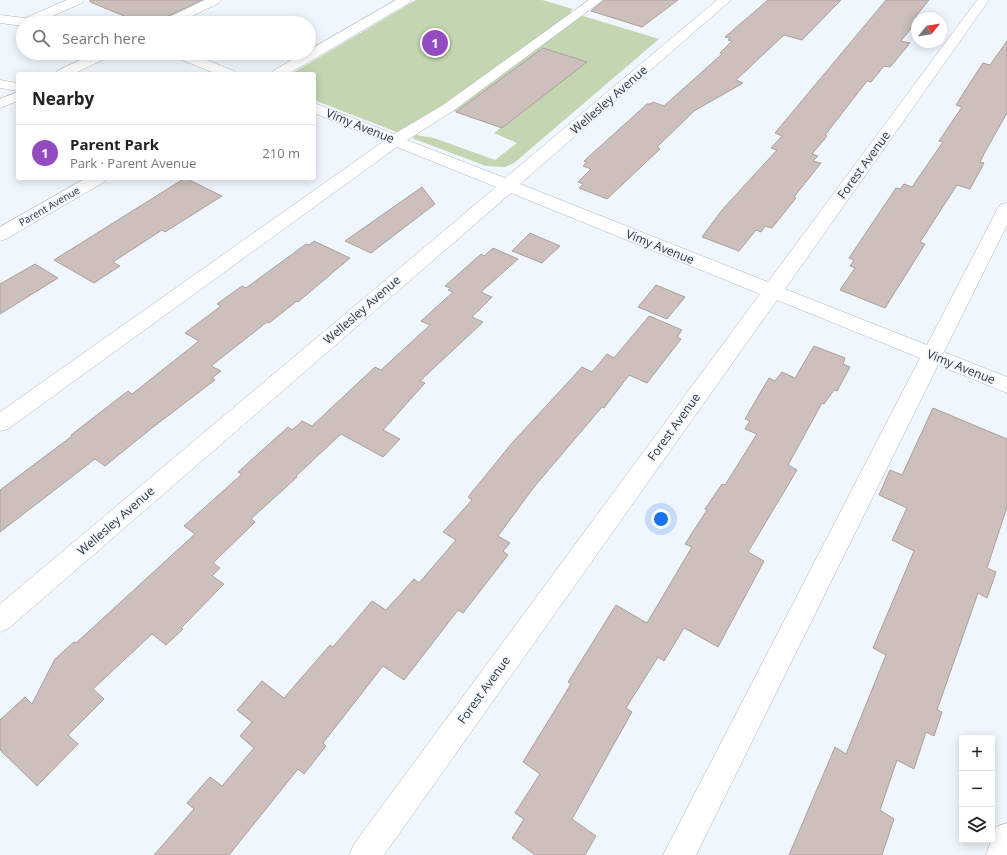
<!DOCTYPE html>
<html lang="en">
<head>
<meta charset="utf-8">
<style>
	body { margin:0; font-family:"Open Sans",sans-serif; background:#f2f2f2; color:#222 }
	.controls { position:absolute; right:12px; bottom:12px; display:grid; overflow:hidden; border-radius:4px; box-shadow:0 2px 10px #0003 }
	.controls button { width:36px; height:36px; display:grid; place-items:center; padding:0; border:0; border-bottom:1px solid #e0e0e0; background:#fff; color:#222; font:20px sans-serif }
	.compass { position:absolute; left:911px; top:12px; width:36px; height:36px; border-radius:50%; background:#fff; box-shadow:0 2px 10px #0003; rotate:60deg }
	.you { position:absolute; left:661px; top:519px; width:14px; height:14px; margin:-10px; border:3px solid #fff; border-radius:50%; background:#1a73e8; box-shadow:0 0 0 6px #1a73e833 }
	.badge { display:grid; place-items:center; width:26px; height:26px; border-radius:50%; background:#924cbf; color:#fff; font-size:13px; font-weight:700 }
	.pin { position:absolute; translate:-50% -50%; border:2px solid #fff; box-shadow:0 1px 4px #0006 }
	.list { margin:0; padding:0; list-style:none }
	h2 { display:flex; justify-content:space-between; align-items:center; height:52px; margin:0; padding:0 16px; font-size:17px }
	h2 small { font-size:13px; font-weight:400; color:#767676 }
	.list li { display:grid; grid-template-columns:26px 1fr auto; gap:12px; align-items:center; box-sizing:border-box; height:56px; padding:0 16px; border-top:1px solid #e0e0e0 }
	.list b { display:block; font-size:15px; white-space:nowrap }
	.list p { margin:0; font-size:13px; white-space:nowrap; color:#767676 }
	.list em { font-size:13px; font-style:normal; color:#767676 }
	.icon { flex:none; width:22px; height:22px; fill:none; stroke:currentColor; stroke-width:2; stroke-linecap:round; stroke-linejoin:round }
	.map { position:relative; flex:none; width:1007px; height:855px; overflow:hidden }
	.search { position:absolute; background:#fff; box-shadow:0 2px 10px #0003; left:16px; top:16px; width:300px; height:44px; display:flex; align-items:center; gap:10px; box-sizing:border-box; padding:0 14px; border-radius:22px; color:#767676; font-size:15px }
	.panel { position:absolute; background:#fff; box-shadow:0 2px 10px #0003; left:16px; top:72px; width:300px; height:108px; border-radius:4px }
	.map>svg:first-child { display:block }
	.green { fill:#c3d6b1 }
	.building { fill:#cdc0bc; stroke:#ac9f9c }
	.lines { fill:none; stroke-linecap:round; stroke-linejoin:round }
	.minor-casing { stroke:#aeb5bf; stroke-width:1 }
	.minor { fill:#fff; fill-rule:evenodd }
	.labels { text-anchor:middle; stroke-width:3; stroke-linejoin:round; paint-order:stroke }
	.far-street-label { font-size:10px; fill:#323539; stroke:#f0f6fe }
	.street-label { font-size:12px; fill:#323539; stroke:#f0f6fe }
</style>
</head>
<body>
<div class="map">
<svg width="1007" height="855" viewBox="0 0 1007 855">
	<rect width="100%" height="100%" fill="#f0f6fe"/>
	<polygon class="green" points="416,0 542,0 573,9 570,12 659,39 514,163 505,167 486,166 412,138 416,135 434,138 495,160 517,143 494,133 586,62 543,48 456,112 442,106 399,133 314,100 314,74 291,74"/>
	<g class="building">
		<polygon points="90,0 202,0 162,19 157,23 141,23 90,2"/>
		<polygon points="604,0 678,0 642,27 591,11"/>
		<polygon points="768,0 841,0 802,40 784,35 736,80 743,83 694,111 657,147 660,149 607,199 579,188 583,184 578,182 591,169 583,166 587,162 584,161 647,104 650,104 653,102 664,106 722,54 720,53 732,41 728,40 730,38 725,37"/>
		<polygon points="886,0 929,0 916,16 920,17 917,18 917,21 901,41 910,43 891,66 889,67 884,66 871,82 867,81 825,135 827,136 812,154 818,156 813,161 821,163 794,197 796,198 772,228 765,226 761,232 756,230 739,251 702,237 722,210 777,150 771,148 782,136 775,133"/>
		<polygon points="1007,41 1007,113 986,150 980,162 984,163 970,189 957,185 920,242 925,244 885,308 840,290 855,268 850,266 854,260 849,258 896,188 900,189 904,184 912,187 943,142 939,141 962,107 956,105 968,86 983,63 990,65"/>
		<polygon points="543,48 587,62 502,128 456,112"/>
		<polygon points="185,178 222,196 165,232 162,230 113,262 120,266 94,283 54,260"/>
		<polygon points="422,187 435,204 371,253 345,241"/>
		<polygon points="530,233 560,246 542,263 512,251"/>
		<polygon points="314,241 350,258 298,302 297,301 269,323 267,322 211,366 221,371 212,378 215,380 152,428 105,466 95,459 0,532 0,490 72,436 71,435 128,391 132,394 199,341 185,333 221,306 217,304 242,286 246,288 306,244 309,245"/>
		<polygon points="493,248 518,259 481,292 492,297 472,317 483,322 420,381 425,383 383,430 400,439 383,457 341,434 296,476 297,477 251,519 255,522 213,563 220,568 212,576 224,584 181,628 183,629 166,645 152,634 93,689 104,699 68,735 78,744 37,786 0,750 0,720 25,697 32,704 55,659 74,642 76,643 195,534 184,526 242,474 238,472 288,427 292,430 302,421 312,426 375,367 381,370 430,325 421,321 453,292 448,290 450,288 445,286 481,254 484,256"/>
		<polygon points="35,264 58,278 0,314 0,284"/>
		<polygon points="656,285 685,297 667,319 638,307"/>
		<polygon points="649,316 682,330 677,337 681,339 647,383 629,375 604,408 602,407 534,487 498,536 510,543 503,551 508,555 463,613 458,610 404,680 383,666 323,743 326,746 304,774 298,769 229,855 154,855 194,809 187,803 210,777 222,786 254,748 240,736 252,722 237,710 262,681 284,698 330,645 333,647 372,601 386,610 414,579 419,583 456,540 443,532 472,500 468,497 512,443 582,367 592,372 607,354 614,358"/>
		<polygon points="814,346 845,358 843,364 850,367 837,391 834,390 824,404 822,403 788,465 797,470 748,552 764,561 718,647 684,628 664,661 658,657 626,708 632,712 572,819 596,836 585,855 535,855 512,838 524,819 515,813 540,774 523,762 571,684 568,682 616,605 647,623 692,547 685,544 707,510 705,509 722,484 725,485 757,434 745,429 750,421 745,419 763,388 769,378 775,381 782,372 795,378"/>
		<polygon points="933,408 1007,439 1007,507 987,568 996,572 987,598 978,593 937,710 942,712 934,736 926,732 914,769 897,760 880,810 894,819 882,855 789,855 835,747 846,754 886,655 873,648 914,551 892,540 907,508 879,495 890,470 902,475"/>
	</g>
	<g class="lines">
		<g class="minor-casing">
			<g id="minor">
				<polygon points="67,0 84,0 82,3 39,22 40,23 23,23 23,26 0,23 0,15 25,18"/>
				<polygon points="205,0 221,0 219,3 178,23 161,23 163,20"/>
				<polygon points="396,0 411,0 409,3 288,74 271,74 273,71 304,53 309,53 309,50"/>
				<polygon points="589,0 603,0 453,111 407,140 505,178 717,0 731,0 520,184 768,282 977,0 989,0 785,289 927,345 998,208 1001,204 1007,203 1007,225 944,352 1007,377 1007,393 938,365 696,855 663,855 920,358 777,300 384,855 349,855 354,844 760,294 511,193 9,628 0,632 0,604 496,187 397,147 8,429 0,431 0,412 384,141 314,113 314,103 394,134 443,105"/>
				<polygon points="95,53 113,53 111,56 73,74 55,74 57,71"/>
				<polygon points="170,53 189,53 234,71 236,74 217,74 172,56"/>
				<polygon points="0,80 18,83 18,91 0,88"/>
				<polygon points="18,92 18,101 0,108 0,99"/>
				<polygon points="86,178 106,178 104,182 6,239 0,241 0,227"/>
				<polygon points="1007,823 1007,855 986,855 996,827"/>
			</g>
		</g>
		<use href="#minor" class="minor"/>
	</g>
	<g class="labels">
		<g class="far-street-label">
			<text transform="translate(49 206) rotate(-30)" y="4">Parent Avenue</text>
		</g>
		<g class="street-label">
			<text transform="translate(609 100) rotate(-41)" y="4">Wellesley Avenue</text>
			<text transform="translate(360 126) rotate(22)" y="4">Vimy Avenue</text>
			<text transform="translate(864 165) rotate(-54)" y="4">Forest Avenue</text>
			<text transform="translate(660 247) rotate(22)" y="4">Vimy Avenue</text>
			<text transform="translate(362 310) rotate(-41)" y="4">Wellesley Avenue</text>
			<text transform="translate(961 367) rotate(22)" y="4">Vimy Avenue</text>
			<text transform="translate(674 427) rotate(-54)" y="4">Forest Avenue</text>
			<text transform="translate(116 521) rotate(-41)" y="4">Wellesley Avenue</text>
			<text transform="translate(484 690) rotate(-54)" y="4">Forest Avenue</text>
		</g>
	</g>
</svg>
<div class="controls">
<button>+</button>
<button>−</button>
<button><svg class="icon" aria-label="layers" viewBox="0 0 24 24"><path d="M12 4l9 5-9 5-9-5zM3 14l9 5 9-5"/></svg></button>
</div>
<svg class="compass" viewBox="-18 -18 36 36"><path d="M0-13l5 13h-10z" fill="#e53935"/><path d="M0 13l5-13h-10z" fill="#767676"/></svg>
<div class="you"></div>
<div class="pin badge" style="left:435px;top:43px">1</div>
<div class="search"><svg class="icon" aria-label="search" viewBox="0 0 24 24"><circle cx="10" cy="10" r="6"/><path d="M15 15l6 6"/></svg>Search here</div>
<section class="panel">
<h2>Nearby<small></small></h2>
<ul class="list">
<li><span class="badge">1</span><div><b>Parent Park</b><p>Park · Parent Avenue</p></div><em>210 m</em></li>
</ul>
</section>
</div>
</body>
</html>
